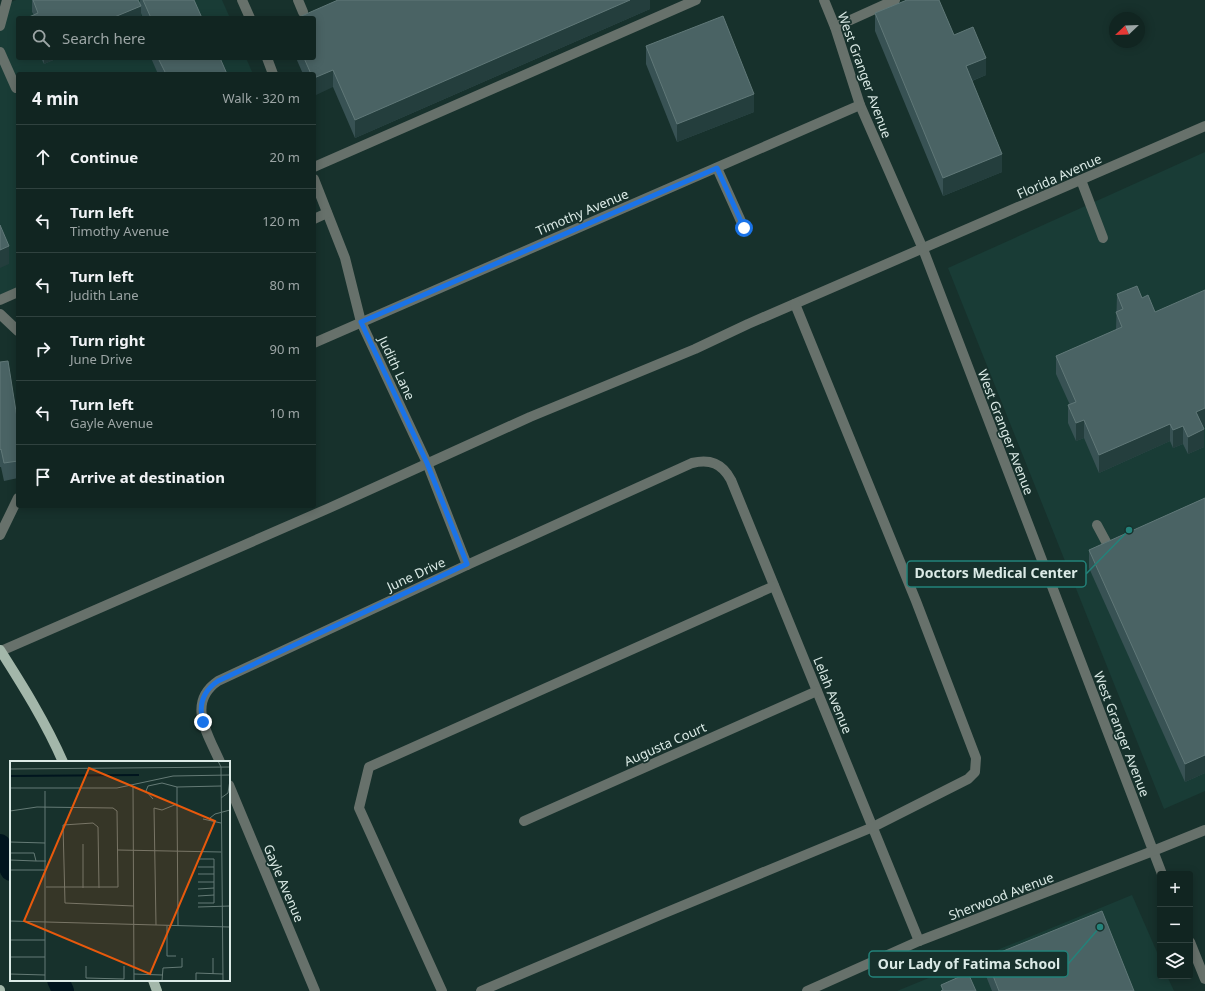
<!DOCTYPE html>
<html lang="en">
<head>
<meta charset="utf-8">
<style>
	body { margin:0; font-family:"Noto Sans",sans-serif; background:#1a2d2a; color:#f1f3f6 }
	.controls { position:absolute; right:12px; bottom:12px; display:grid; overflow:hidden; border-radius:4px; box-shadow:0 2px 10px #0003 }
	.controls button { width:36px; height:36px; display:grid; place-items:center; padding:0; border:0; border-bottom:1px solid #30423f; background:#112521; color:#f1f3f6; font:20px sans-serif }
	.compass { position:absolute; left:1109px; top:12px; width:36px; height:36px; border-radius:50%; background:#112521; box-shadow:0 2px 10px #0003; rotate:247deg }
	.stop { position:absolute; width:12px; height:12px; margin:-9px; border:3px solid #1a73e8; border-radius:50%; background:#fff }
	.stop.end { background:#1a73e8; border-color:#fff; box-shadow:0 1px 4px #0008 }
	.list { margin:0; padding:0; list-style:none }
	h2 { display:flex; justify-content:space-between; align-items:center; height:52px; margin:0; padding:0 16px; font-size:17px }
	h2 small { font-size:13px; font-weight:400; color:#9ca5a5 }
	.list li { display:grid; grid-template-columns:26px 1fr auto; gap:12px; align-items:center; box-sizing:border-box; height:64px; padding:0 16px; border-top:1px solid #30423f }
	.list b { display:block; font-size:15px; white-space:nowrap }
	.list p { margin:0; font-size:13px; white-space:nowrap; color:#9ca5a5 }
	.list em { font-size:13px; font-style:normal; color:#9ca5a5 }
	.icon { flex:none; width:22px; height:22px; fill:none; stroke:currentColor; stroke-width:2; stroke-linecap:round; stroke-linejoin:round }
	.map { position:relative; flex:none; width:1205px; height:991px; overflow:hidden }
	.search { position:absolute; background:#112521; box-shadow:0 2px 10px #0003; left:16px; top:16px; width:300px; height:44px; display:flex; align-items:center; gap:10px; box-sizing:border-box; padding:0 14px; border-radius:4px; color:#9ca5a5; font-size:15px }
	.panel { position:absolute; background:#112521; box-shadow:0 2px 10px #0003; left:16px; top:72px; width:300px; height:436px; border-radius:4px }
	.map>svg:first-child { display:block }
	.built { fill:#193c36 }
	.lines { fill:none; stroke-linecap:round; stroke-linejoin:round }
	.canal { stroke:#00151e; stroke-width:22 }
	.minor { stroke:#67716b; stroke-width:10 }
	.major { stroke:#a3b7aa; stroke-width:10 }
	.wall { fill:#385254 }
	.shaded-wall { fill:#243e3d }
	.building { fill:#4a6364; stroke:#607878 }
	.route { stroke:#1a73e8; stroke-width:5 }
	.labels { text-anchor:middle; stroke-width:3.5; stroke-linejoin:round; paint-order:stroke }
	.street-label { font-size:13px; fill:#dbeae6; stroke:#17312c }
	.inset-river { fill:none; stroke:#00151e; stroke-width:2 }
	.inset-road { fill:none; stroke:#657b76; stroke-width:1 }
	.view { fill:#e8590c; fill-opacity:0.15; stroke:#e8590c; stroke-width:2 }
	.inset-edge { fill:none; stroke:#dbeae6; stroke-width:2 }
	.leader { fill:none; stroke:#23827a; stroke-width:1.5 }
	.callout-dot { fill:#23827a; stroke:#17312c; stroke-width:1.5 }
	.callout { fill:#17312c; stroke:#23827a; stroke-width:1.5 }
	.callout-label { font-size:14px; text-anchor:middle; font-weight:bold; fill:#dbeae6 }
</style>
</head>
<body>
<div class="map">
<svg width="1205" height="991" viewBox="0 0 1205 991">
	<rect width="100%" height="100%" fill="#17312c"/>
	<g class="built">
		<polygon points="16,0 222,0 230,18 18,18 18,58 246,58 253,74 18,74 18,287 0,295 0,7"/>
		<polygon points="1205,152 1205,791 1164,809 948,268"/>
		<polygon points="1132,895 1160,959 1160,976 1167,976 1174,991 897,991"/>
	</g>
	<g class="lines">
		<g class="canal">
			<polyline points="0,845 11,870"/>
			<polyline points="58,980 63,991"/>
		</g>
		<g class="minor">
			<polyline points="242,0 250,18"/>
			<polyline points="298,0 303,12"/>
			<polyline points="824,0 835,27 860,105 923,249 1162,874"/>
			<polyline points="0,26 7,0"/>
			<polyline points="835,27 895,0"/>
			<polyline points="0,52 16,88"/>
			<polyline points="267,58 273,74"/>
			<polyline points="314,167 696,0"/>
			<polyline points="717,168 744,228"/>
			<polyline points="314,179 345,258 361,322 427,463 467,565"/>
			<polyline points="1081,180 1103,238"/>
			<polyline points="314,219 327,213"/>
			<polyline points="0,300 18,292"/>
			<polyline points="0,314 18,331"/>
			<polyline points="314,343 860,105"/>
			<polyline points="1097,525 1112,553"/>
			<polyline points="0,535 18,498"/>
			<polyline points="1,651 327,509 530,417 695,349 748,324 1205,126"/>
			<path d="M220 762C208 734 186 703 218 681L467 565 692 463C710 459 722 463 731 480L919 941"/>
			<polyline points="229,785 315,991"/>
			<polyline points="524,821 817,691"/>
			<polyline points="1190,942 1205,979"/>
			<polyline points="442,991 359,808 369,767 774,586"/>
			<polyline points="481,991 660,915 873,827 968,779 975,772 976,758 916,601 795,304"/>
			<polyline points="807,991 919,941 1153,851 1205,830"/>
		</g>
		<g class="major">
			<path d="M0 650C23 686 46 723 63 762"/>
			<polyline points="153,980 157,991"/>
			<polyline points="0,990 0,991"/>
		</g>
	</g>
	<g class="wall">
		<polygon points="32,0 138,0 140,5 140,0 194,0 202,18 143,18 141,13 141,18 29,18 29,17 34,15 32,12"/>
		<polygon points="650,0 650,9 355,138 333,87 314,74 303,74 296,58 314,58"/>
		<polygon points="875,13 954,35 986,75 972,81 1002,172 943,196 875,31"/>
		<polygon points="646,46 754,112 677,142 646,64"/>
		<polygon points="41,58 58,58 44,64"/>
		<polygon points="151,58 220,58 227,74 158,74"/>
		<polygon points="1117,294 1203,426 1204,447 1188,454 1183,444 1173,448 1170,441 1099,473 1084,438 1076,441 1068,423 1068,405 1070,405 1056,374 1056,356 1116,330"/>
		<polygon points="0,362 18,424 18,478 4,481 1,467 0,467"/>
		<polygon points="1205,498 1205,773 1185,782 1089,568 1089,550"/>
		<polygon points="986,958 1134,991 992,991 986,976"/>
	</g>
	<g class="shaded-wall">
		<polygon points="630,0 650,0 650,9 355,138 355,120"/>
		<polygon points="141,6 141,18 112,18"/>
		<polygon points="44,58 58,58 44,64"/>
		<polygon points="986,58 986,75 966,83 966,66"/>
		<polygon points="333,70 333,87 314,96 314,78"/>
		<polygon points="754,94 754,112 677,142 677,124"/>
		<polygon points="1002,154 1002,172 943,196 943,178"/>
		<polygon points="9,246 9,264 0,268 0,250"/>
		<polygon points="1205,408 1205,426 1196,429 1196,412"/>
		<polygon points="1084,420 1084,438 1076,441 1076,423"/>
		<polygon points="1170,424 1170,441 1099,473 1099,455"/>
		<polygon points="1183,426 1183,444 1173,448 1173,430"/>
		<polygon points="1204,429 1204,447 1188,454 1188,437"/>
		<polygon points="1205,755 1205,773 1185,782 1185,764"/>
	</g>
	<g class="building">
		<polygon points="33,0 138,0 141,6 112,18 30,18 29,17 38,13"/>
		<polygon points="143,0 194,0 202,18 151,18"/>
		<polygon points="338,0 630,0 355,120 333,70 314,78 314,74 311,74 304,58 314,58 314,18 297,18"/>
		<polygon points="907,0 939,0 954,35 973,27 986,58 966,66 1002,154 943,178 875,13"/>
		<polygon points="723,16 754,94 677,124 646,46"/>
		<polygon points="158,58 220,58 227,74 166,74"/>
		<polygon points="0,225 9,246 0,250"/>
		<polygon points="1137,286 1142,298 1148,295 1155,312 1205,290 1205,408 1196,412 1204,429 1188,437 1183,426 1173,430 1170,424 1099,455 1084,420 1076,423 1068,405 1076,402 1056,356 1122,327 1116,312 1123,309 1117,294"/>
		<polygon points="8,361 18,424 18,461 4,463 1,449 0,450 0,362"/>
		<polygon points="1205,498 1205,755 1185,764 1089,550"/>
		<polygon points="1102,911 1134,991 999,991 986,958"/>
		<polygon points="968,973 976,991 941,991 943,990 941,985"/>
	</g>
	<g class="lines">
		<path class="route" d="M203 722C198 704 203 691 218 681L467 564 427 463 361 322 717 168 744 228"/>
	</g>
	<g class="labels">
		<g class="street-label">
			<text transform="translate(865 75) rotate(70)" y="5">West Granger Avenue</text>
			<text transform="translate(1059 176) rotate(-24)" y="5">Florida Avenue</text>
			<text transform="translate(582 212) rotate(-23)" y="5">Timothy Avenue</text>
			<text transform="translate(397 368) rotate(65)" y="5">Judith Lane</text>
			<text transform="translate(1006 432) rotate(69)" y="5">West Granger Avenue</text>
			<text transform="translate(416 574) rotate(-25)" y="5">June Drive</text>
			<text transform="translate(833 695) rotate(68)" y="5">Lelah Avenue</text>
			<text transform="translate(1122 734) rotate(69)" y="5">West Granger Avenue</text>
			<text transform="translate(665 744) rotate(-24)" y="5">Augusta Court</text>
			<text transform="translate(284 883) rotate(67)" y="5">Gayle Avenue</text>
			<text transform="translate(1001 896) rotate(-21)" y="5">Sherwood Avenue</text>
		</g>
	</g>
	<g transform="translate(10 761)">
		<rect width="220" height="220" fill="#17312c"/>
		<path class="inset-river" d="M0 15 129 14"/>
		<path class="inset-road" d="M208 0 211 6 213 220M0 8 220 6M123 25 124 220M0 27H107L163 15 220 14M35 30V220M211 37 218 32 220 19M143 38 136 30 138 25 152 22 167 26 211 25M167 43 168 165M0 50 27 46 103 47 107 50 108 126H36M200 57 205 53 220 49M193 58 211 62M0 81 35 82M73 83V127M108 89 211 91M0 92H24L26 100H36M188 98H204V142H188M0 99 26 100M188 106H204M0 109H36M188 113H204M188 121H204M89 127 88 66 83 62 53 64 55 142 124 145M188 128 204 127M188 135 204 134M188 146 220 145M0 160 220 166M146 164 144 47 152 49 167 43V26M157 165V195H166M0 179H35M0 196H35M76 205V217L114 218V205M0 213 35 214M124 213 152 214M203 213V197M152 220 153 207 172 206V197M186 220V212L213 213"/>
		<path class="view" d="M79 7 205 60 140 213 14 160Z"/>
		<rect width="220" height="220" class="inset-edge"/>
	</g>
	<path class="leader" d="M1129 530L1086 574M1100 927L1068 964"/>
	<g class="callout-dot">
		<circle cx="1129" cy="530" r="4"/>
		<circle cx="1100" cy="927" r="4"/>
	</g>
	<g class="callout">
		<rect x="907" y="561" width="179" height="26" rx="4"/>
		<rect x="869" y="951" width="199" height="26" rx="4"/>
	</g>
	<g class="callout-label">
		<text x="996" y="578">Doctors Medical Center</text>
		<text x="969" y="969">Our Lady of Fatima School</text>
	</g>
</svg>
<div class="controls">
<button>+</button>
<button>−</button>
<button><svg class="icon" aria-label="layers" viewBox="0 0 24 24"><path d="M12 4l9 5-9 5-9-5zM3 14l9 5 9-5"/></svg></button>
</div>
<svg class="compass" viewBox="-18 -18 36 36"><path d="M0-13l5 13h-10z" fill="#e53935"/><path d="M0 13l5-13h-10z" fill="#9ca5a5"/></svg>
<div class="stop" style="left:744px;top:228px"></div>
<div class="stop end" style="left:203px;top:722px"></div>
<div class="search"><svg class="icon" aria-label="search" viewBox="0 0 24 24"><circle cx="10" cy="10" r="6"/><path d="M15 15l6 6"/></svg>Search here</div>
<section class="panel">
<h2>4 min<small>Walk · 320 m</small></h2>
<ul class="list">
<li><svg class="icon" aria-label="ahead" viewBox="0 0 24 24"><path d="M12 20V5M6 11l6-6 6 6"/></svg><div><b>Continue</b></div><em>20 m</em></li>
<li><svg class="icon" aria-label="left" viewBox="0 0 24 24"><path d="M17 20v-9H6M10 6l-5 5 5 5"/></svg><div><b>Turn left</b><p>Timothy Avenue</p></div><em>120 m</em></li>
<li><svg class="icon" aria-label="left" viewBox="0 0 24 24"><path d="M17 20v-9H6M10 6l-5 5 5 5"/></svg><div><b>Turn left</b><p>Judith Lane</p></div><em>80 m</em></li>
<li><svg class="icon" aria-label="right" viewBox="0 0 24 24"><path d="M7 20v-9h11M14 6l5 5-5 5"/></svg><div><b>Turn right</b><p>June Drive</p></div><em>90 m</em></li>
<li><svg class="icon" aria-label="left" viewBox="0 0 24 24"><path d="M17 20v-9H6M10 6l-5 5 5 5"/></svg><div><b>Turn left</b><p>Gayle Avenue</p></div><em>10 m</em></li>
<li><svg class="icon" aria-label="arrive" viewBox="0 0 24 24"><path d="M6 21V4h12l-3 4 3 4H6"/></svg><div><b>Arrive at destination</b></div></li>
</ul>
</section>
</div>
</body>
</html>
